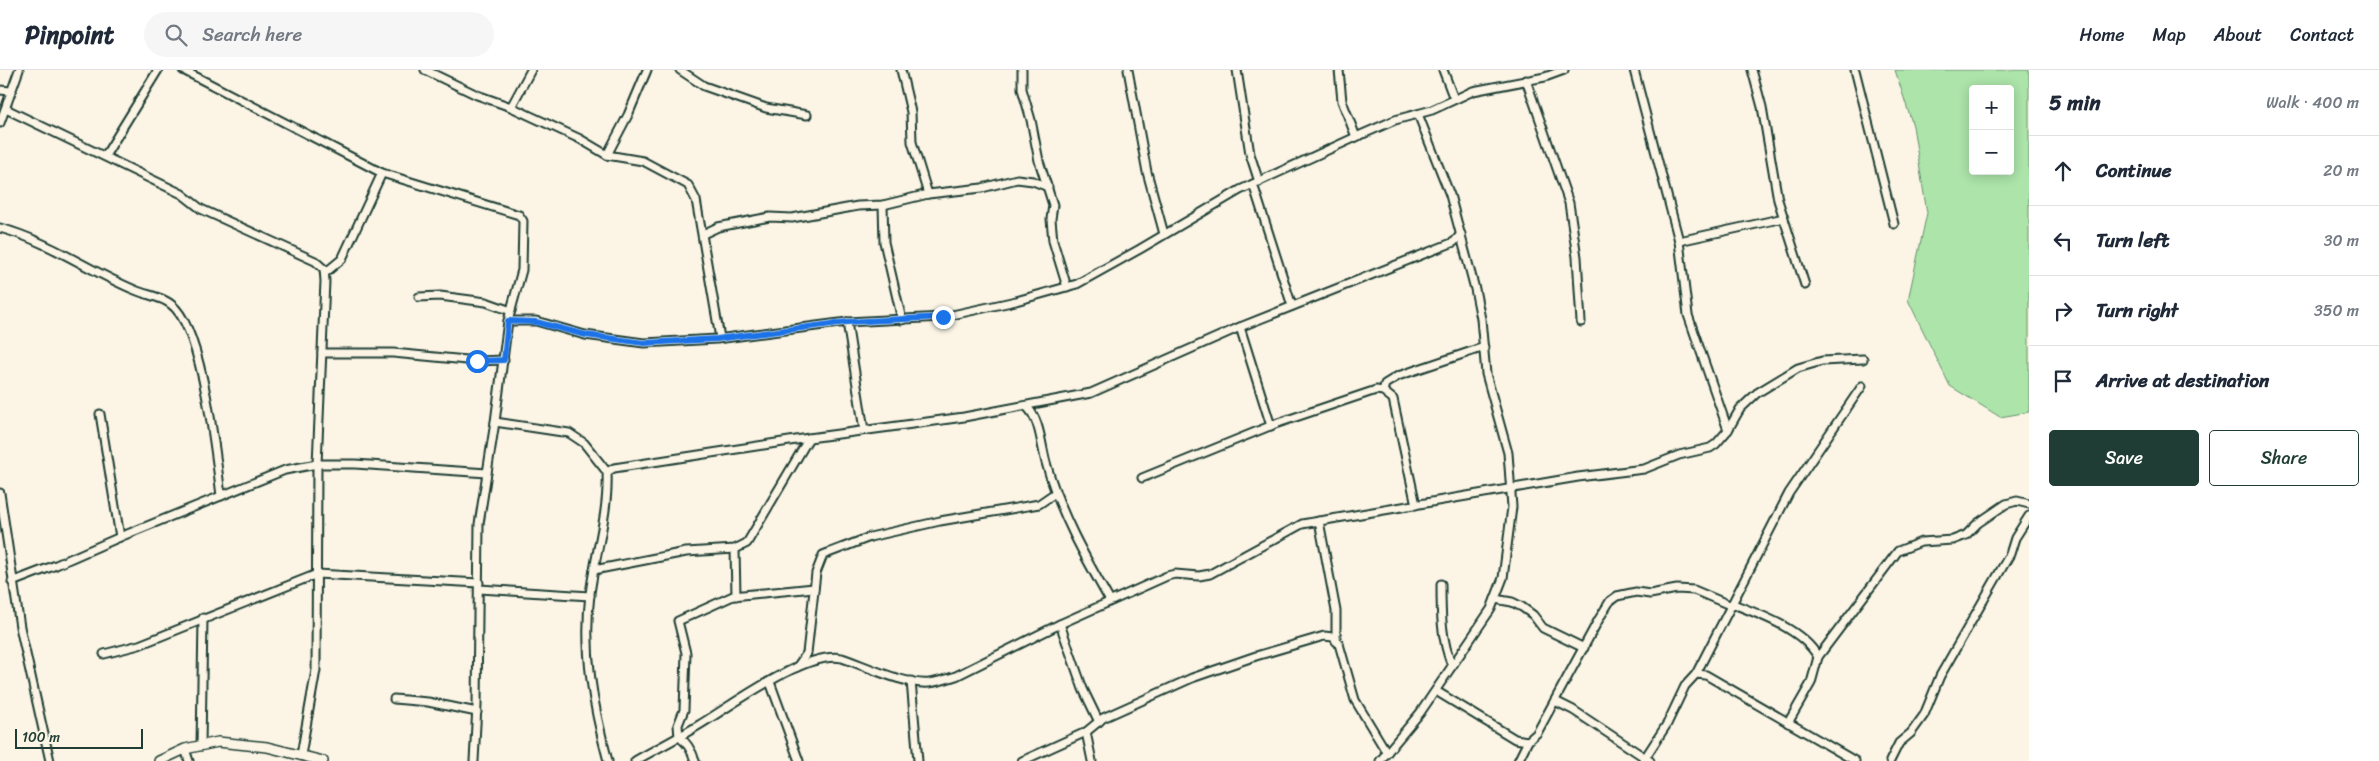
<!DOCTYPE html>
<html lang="en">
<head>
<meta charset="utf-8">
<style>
	body { margin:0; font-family:Sriracha,sans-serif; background:#f6f6f7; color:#1f2937 }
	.controls { position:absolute; right:15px; top:15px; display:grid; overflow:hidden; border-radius:5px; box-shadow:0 2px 12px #0003 }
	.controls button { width:45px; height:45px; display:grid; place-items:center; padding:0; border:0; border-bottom:1px solid #e0e1e3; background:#fff; color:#1f2937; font:25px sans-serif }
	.scale { position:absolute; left:15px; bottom:12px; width:128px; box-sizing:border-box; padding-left:5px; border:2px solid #1f3d34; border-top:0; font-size:14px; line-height:18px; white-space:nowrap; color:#1f3d34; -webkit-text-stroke:4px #fcf5e5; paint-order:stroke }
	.stop { position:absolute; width:15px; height:15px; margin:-11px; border:4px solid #1a73e8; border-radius:50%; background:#fff }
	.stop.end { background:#1a73e8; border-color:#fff; box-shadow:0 1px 5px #0008 }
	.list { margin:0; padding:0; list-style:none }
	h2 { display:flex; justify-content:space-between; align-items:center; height:65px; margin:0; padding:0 20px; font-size:21px }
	h2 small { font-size:16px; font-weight:400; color:#747a83 }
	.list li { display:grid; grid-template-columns:32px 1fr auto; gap:15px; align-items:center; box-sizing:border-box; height:70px; padding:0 20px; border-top:1px solid #e0e1e3 }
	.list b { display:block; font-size:19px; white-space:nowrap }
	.list em { font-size:16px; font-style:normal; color:#747a83 }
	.actions { display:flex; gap:10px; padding:15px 20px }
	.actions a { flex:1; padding:11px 0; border:1px solid #1f3d34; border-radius:5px; text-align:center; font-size:18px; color:#1f3d34 }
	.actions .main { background:#1f3d34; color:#fff }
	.icon { flex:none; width:28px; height:28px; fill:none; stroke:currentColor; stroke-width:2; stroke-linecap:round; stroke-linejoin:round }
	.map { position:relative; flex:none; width:2029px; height:691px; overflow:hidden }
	header { display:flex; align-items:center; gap:30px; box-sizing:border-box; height:70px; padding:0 25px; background:#fff; border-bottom:1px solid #e0e1e3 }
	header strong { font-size:24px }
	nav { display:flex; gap:28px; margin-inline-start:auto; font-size:18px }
	.search { width:350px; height:45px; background:#f6f6f7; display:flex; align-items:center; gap:12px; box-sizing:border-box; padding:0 18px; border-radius:28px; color:#747a83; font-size:19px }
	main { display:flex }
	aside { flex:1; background:#fff }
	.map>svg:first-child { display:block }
	.green { fill:#ace4a9; stroke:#66906e; fill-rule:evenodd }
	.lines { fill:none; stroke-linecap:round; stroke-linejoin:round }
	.minor-casing { stroke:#1f3d34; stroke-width:11 }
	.tertiary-casing { stroke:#1f3d34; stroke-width:12 }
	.minor { stroke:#fcf5e5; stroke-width:7 }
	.tertiary { stroke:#fcf5e5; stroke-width:9 }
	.route { stroke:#1a73e8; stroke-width:6 }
</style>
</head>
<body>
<header>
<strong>Pinpoint</strong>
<div class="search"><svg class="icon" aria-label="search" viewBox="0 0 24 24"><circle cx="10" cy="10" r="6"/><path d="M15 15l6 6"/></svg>Search here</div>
<nav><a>Home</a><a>Map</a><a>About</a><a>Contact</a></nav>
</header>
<main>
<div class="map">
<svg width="2029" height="691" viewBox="0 0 2029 691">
	<rect width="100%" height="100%" fill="#fcf5e5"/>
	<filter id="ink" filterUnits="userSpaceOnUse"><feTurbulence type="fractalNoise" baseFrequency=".02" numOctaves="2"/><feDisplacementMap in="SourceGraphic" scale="10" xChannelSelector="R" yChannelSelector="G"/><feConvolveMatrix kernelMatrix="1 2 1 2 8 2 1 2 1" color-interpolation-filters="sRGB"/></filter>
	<g filter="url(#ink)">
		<path class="green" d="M1895 0H2029V342L2000 347 1950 316 1908 230 1927 143 1913 56ZM1973 19H2010V101H1973Z"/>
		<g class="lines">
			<g class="minor-casing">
				<g id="minor">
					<polyline points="183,0 382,103 519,145 523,151 522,200 508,251 495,352 479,454 477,636 474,691"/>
					<polyline points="425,0 477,25 511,37 580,69 607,85 643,91 688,115 696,130 720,268"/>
					<polyline points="680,0 704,16 766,38 807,45"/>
					<polyline points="901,0 911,42 912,72 928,124"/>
					<polyline points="1022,0 1022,19 1031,50 1039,91 1053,135 1051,149 1053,171 1067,217"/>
					<polyline points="1128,0 1147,102 1164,164"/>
					<polyline points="1237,0 1250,84 1259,112"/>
					<polyline points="1339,0 1342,31 1356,67"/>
					<polyline points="1443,0 1454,29"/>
					<polyline points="1634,0 1679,171 1688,245 1728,360"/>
					<polyline points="1752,0 1762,37 1778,130 1805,215"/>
					<polyline points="1855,0 1894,154"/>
					<polyline points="1526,10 1569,133 1577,187 1581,252"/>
					<polyline points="0,20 11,21"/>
					<polyline points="511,37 531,0"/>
					<polyline points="6,39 182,124 201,139 315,191 324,199 325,211 317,394 316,600 301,685"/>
					<polyline points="0,53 19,0"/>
					<polyline points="607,85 628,45 647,0"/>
					<polyline points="105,86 158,0"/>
					<polyline points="1253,114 1292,236"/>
					<polyline points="883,135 884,172 902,250"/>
					<path d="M0 158C49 171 89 201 135 220 149 226 166 227 176 239 203 269 216 384 221 426"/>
					<polyline points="703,164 718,157 770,147 792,148 858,136 883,135 928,124 982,118 1017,109 1033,111 1048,117"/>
					<polyline points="1679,171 1784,148"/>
					<polyline points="325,203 342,189 382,103"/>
					<polyline points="419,227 440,226 486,232 511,241"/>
					<polyline points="508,251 536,251 585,265 644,273 717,269 847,252 943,247 1016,231 1077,214 1140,179 1240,120 1356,67 1395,50 1432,40 1473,21 1545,7 1564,0"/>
					<polyline points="847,252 864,360"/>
					<polyline points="1240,257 1271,356"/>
					<polyline points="322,283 393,283 477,291 504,290"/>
					<polyline points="1383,321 1385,314 1398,306 1484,277"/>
					<path d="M1026 336C1041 349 1041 378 1047 396 1061 445 1085 487 1110 531"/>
					<polyline points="100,344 120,467"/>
					<polyline points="495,352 569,363 584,373 607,402"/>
					<polyline points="1142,408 1275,354 1376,320 1383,321 1393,329 1416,435"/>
					<polyline points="0,423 20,557 50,691"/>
					<polyline points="1319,451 1336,541 1336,571"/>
					<polyline points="735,479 736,526"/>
					<polyline points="594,500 686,482 735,479 747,473 809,368"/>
					<polyline points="12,512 56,495 120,467 285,400 317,394 355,394 487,403"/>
					<path d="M1441 514C1441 543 1441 569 1452 596"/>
					<polyline points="479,519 590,526"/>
					<polyline points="1495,529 1512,532 1522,537 1533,545 1543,558 1584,578"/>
					<path d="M1733 534C1762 545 1803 560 1818 587"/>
					<polyline points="1060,554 1083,619 1099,652"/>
					<polyline points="104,584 139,575 317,504 479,513"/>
					<polyline points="797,597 807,583 816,503 823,485 870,467 940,451 1039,434 1055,423"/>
					<polyline points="1696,604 1789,423 1862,316"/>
					<polyline points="911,611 918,691"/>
					<polyline points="770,612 799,691"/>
					<polyline points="1436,621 1515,669 1528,671 1537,663 1599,549 1610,531 1617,526 1636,522 1650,524 1677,519 1694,520 1732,536"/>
					<polyline points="394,629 428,632 477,642"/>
					<polyline points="1555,631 1573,640 1650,691"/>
					<polyline points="1788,653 1811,613 1818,587 1898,481 1921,472 1953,470 1966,465 1978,453 2006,434 2017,431 2029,434"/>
					<polyline points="1086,662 1092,691"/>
					<polyline points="201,676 203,548"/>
					<polyline points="185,679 189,691"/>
					<path d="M608 691C593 636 583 581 590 524 595 484 609 443 607 402L614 398 809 368 964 347 1091 323 1240 257 1454 172 1461 164"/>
					<path d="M635 691C656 679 678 668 699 655 731 636 806 580 842 588 866 596 904 615 929 613 938 612 947 609 956 606L1060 554 1167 506 1175 504 1199 506 1210 504 1302 454 1578 407 1644 399 1679 385 1710 378 1716 374 1728 360 1740 339 1757 323 1798 298 1822 291 1863 289"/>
					<path d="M695 691C692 681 688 673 679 667L678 655 684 640 686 583 678 551 733 526 814 518"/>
					<polyline points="1022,691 1086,662 1103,648 1192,608 1256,586 1324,566 1333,567 1339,574 1355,630 1387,683"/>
					<polyline points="1380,691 1420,643 1491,539 1503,508 1512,437 1508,383 1486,304 1481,249 1475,219 1450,125 1418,44"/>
					<polyline points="1518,691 1528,671"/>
					<polyline points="1643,691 1667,654 1685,616 1696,604 1706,605 1855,691"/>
					<polyline points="1890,691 1899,673 1911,663 1924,645 1940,606 2010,484 2015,468 2029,446"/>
				</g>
			</g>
			<g class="tertiary-casing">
				<polyline id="tertiary" points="159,691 185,679 218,672 267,677 323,691"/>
			</g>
			<use href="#minor" class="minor"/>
			<use href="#tertiary" class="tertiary"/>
		</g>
	</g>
	<g class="lines" filter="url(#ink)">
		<polyline class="route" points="477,291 504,290 508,251 536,252 586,265 644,273 717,269 847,252 943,247"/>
	</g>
</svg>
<div class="controls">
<button>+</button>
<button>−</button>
</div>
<div class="scale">100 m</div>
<div class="stop" style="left:477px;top:291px"></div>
<div class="stop end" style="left:943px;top:247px"></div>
</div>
<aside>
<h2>5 min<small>Walk · 400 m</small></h2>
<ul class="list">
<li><svg class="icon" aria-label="ahead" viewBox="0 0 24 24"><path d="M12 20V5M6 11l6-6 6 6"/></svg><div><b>Continue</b></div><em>20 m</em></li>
<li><svg class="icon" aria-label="left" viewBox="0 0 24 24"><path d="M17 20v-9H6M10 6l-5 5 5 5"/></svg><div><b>Turn left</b></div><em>30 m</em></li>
<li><svg class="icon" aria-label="right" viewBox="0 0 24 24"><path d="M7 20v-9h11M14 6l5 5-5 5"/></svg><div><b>Turn right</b></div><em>350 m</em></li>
<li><svg class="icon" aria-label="arrive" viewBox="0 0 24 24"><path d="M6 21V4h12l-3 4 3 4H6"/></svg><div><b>Arrive at destination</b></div></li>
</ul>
<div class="actions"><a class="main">Save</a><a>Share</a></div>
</aside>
</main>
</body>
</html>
